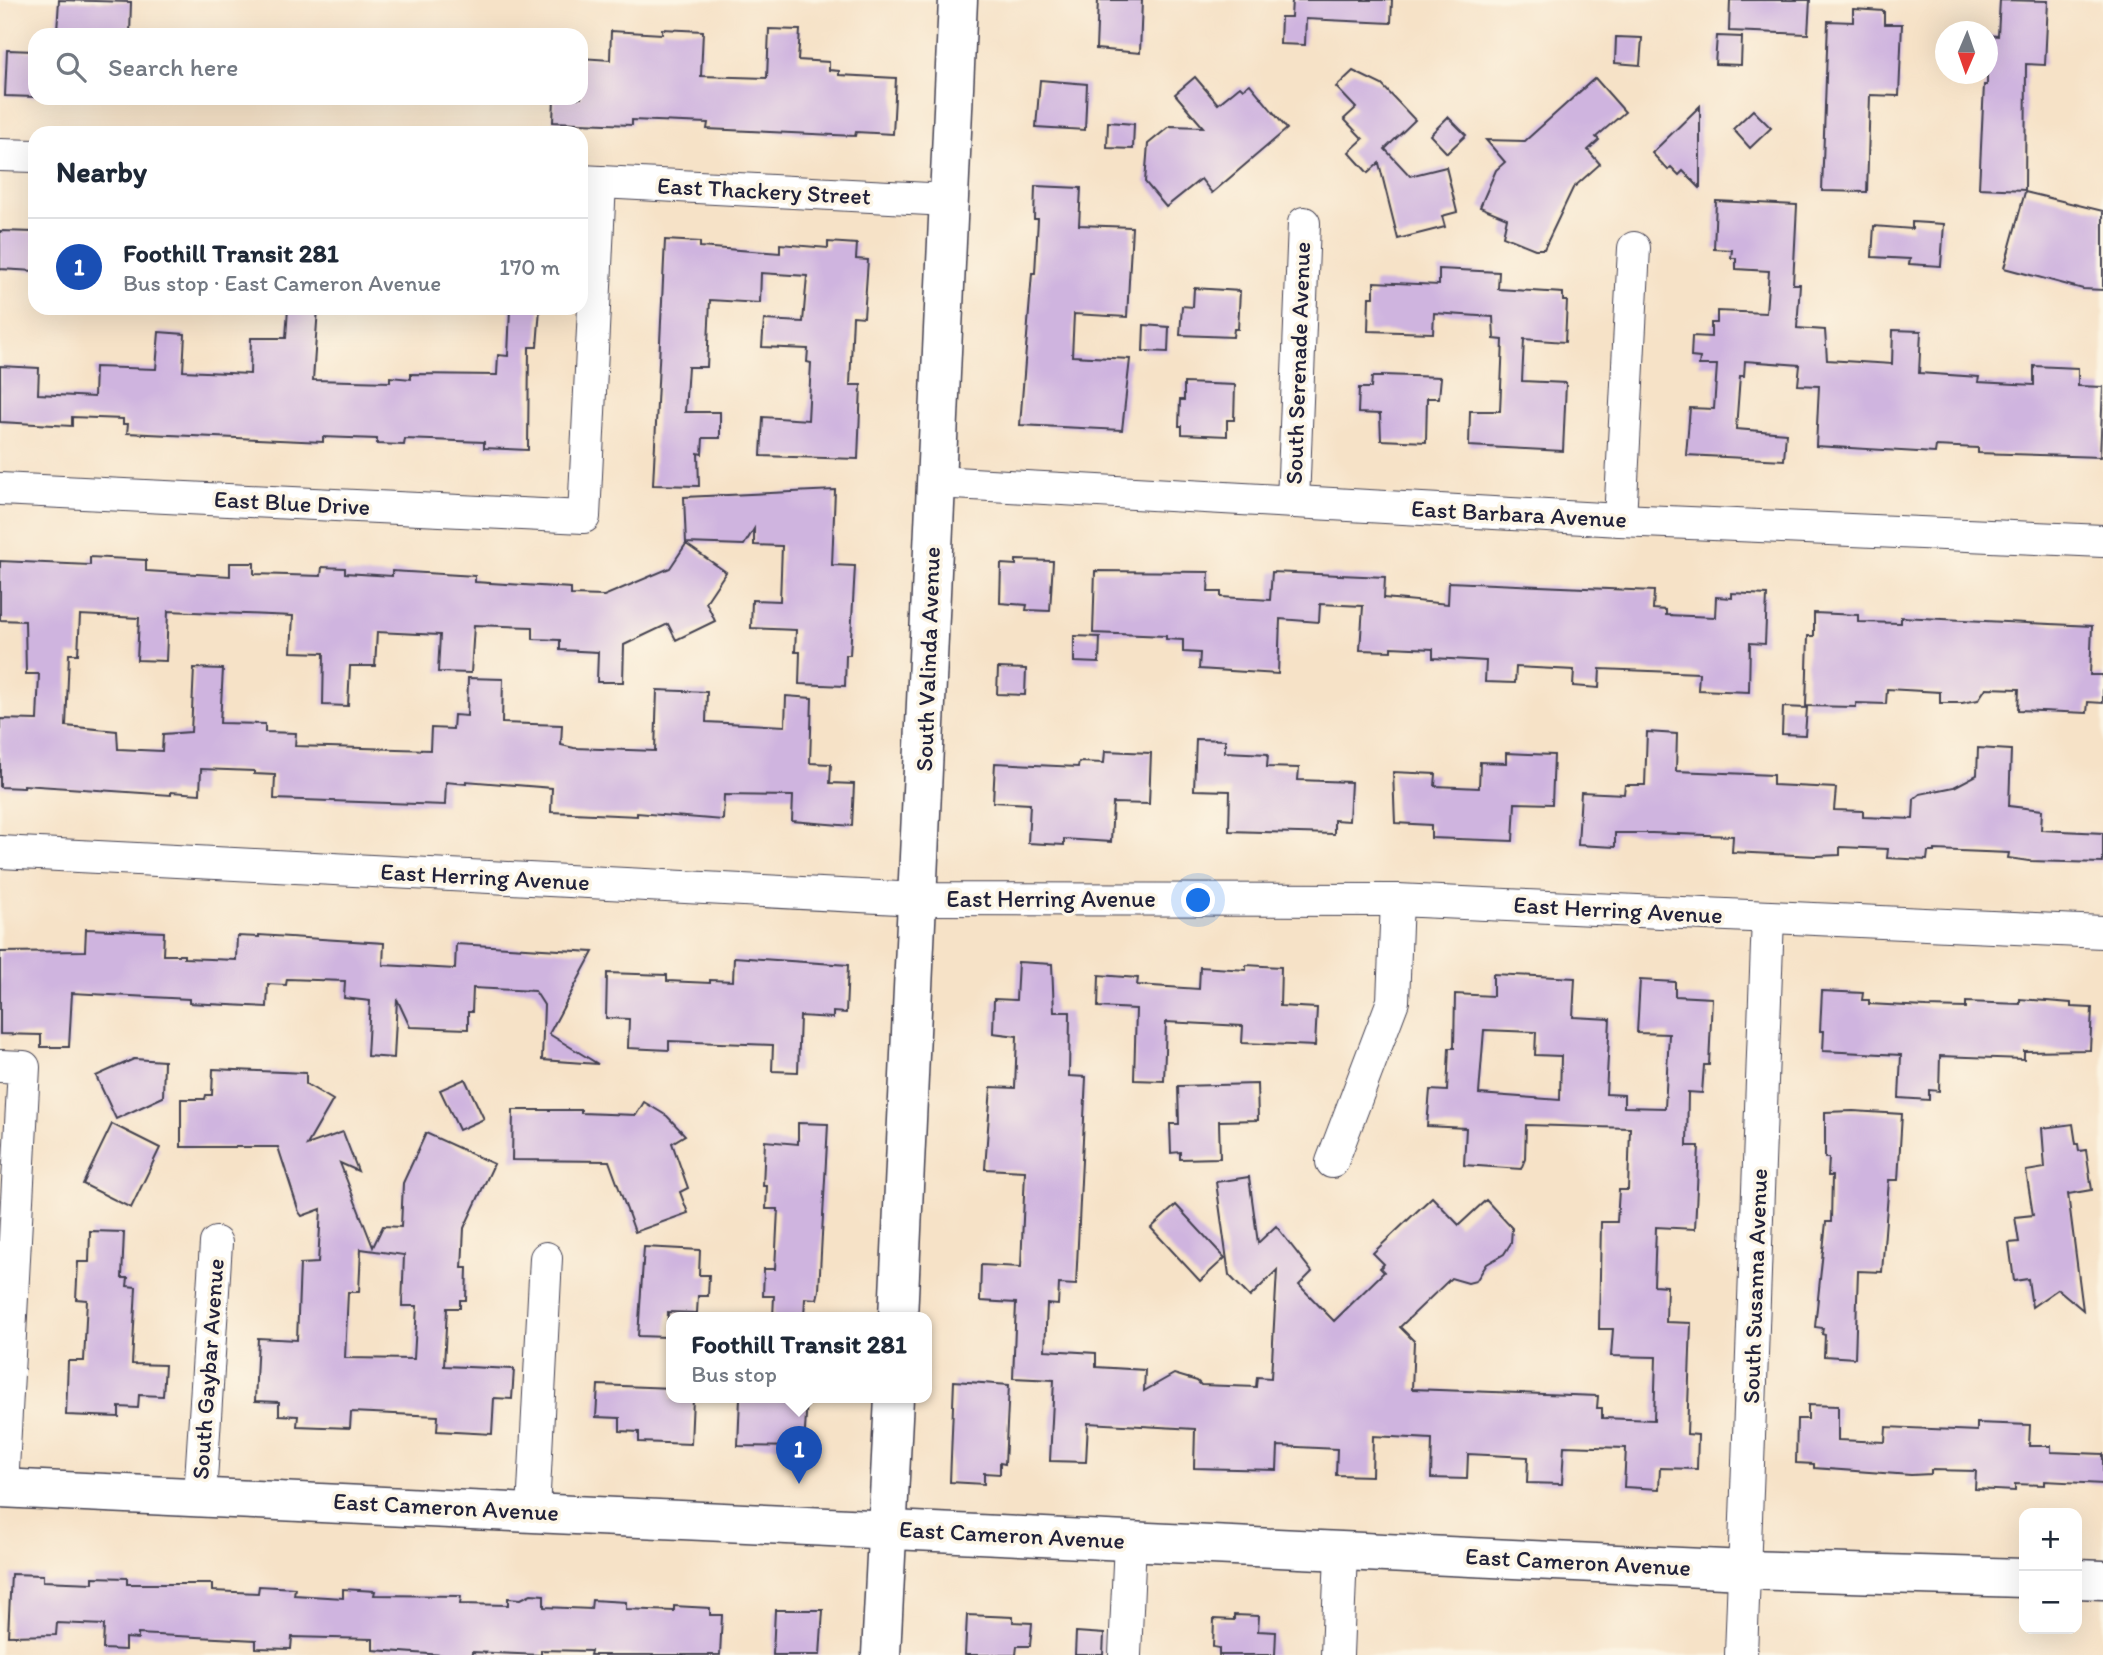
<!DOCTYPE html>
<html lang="en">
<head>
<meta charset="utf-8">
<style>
	body { margin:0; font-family:Itim,sans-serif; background:#f2f2f3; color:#1f2937 }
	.controls { position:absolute; right:21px; bottom:21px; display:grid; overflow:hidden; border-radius:14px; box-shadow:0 7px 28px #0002 }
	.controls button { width:63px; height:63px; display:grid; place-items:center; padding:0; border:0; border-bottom:2px solid #e0e1e3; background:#fff; color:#1f2937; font:35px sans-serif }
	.compass { position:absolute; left:1935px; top:21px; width:63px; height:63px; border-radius:50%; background:#fff; box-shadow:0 7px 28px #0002; rotate:182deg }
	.you { position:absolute; left:1199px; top:901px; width:24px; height:24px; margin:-18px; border:5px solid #fff; border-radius:50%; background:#1a73e8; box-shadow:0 0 0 10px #1a73e833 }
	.badge { display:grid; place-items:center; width:46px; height:46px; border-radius:50%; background:#7c3aed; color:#fff; font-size:23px; font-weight:700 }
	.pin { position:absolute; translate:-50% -58px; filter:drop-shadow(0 2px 4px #0008) }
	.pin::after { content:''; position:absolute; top:37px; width:24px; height:21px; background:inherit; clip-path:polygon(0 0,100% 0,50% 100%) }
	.popup { position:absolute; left:666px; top:1312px; width:266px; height:91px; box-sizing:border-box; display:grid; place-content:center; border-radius:14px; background:#fff; filter:drop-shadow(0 2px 5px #0005); font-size:23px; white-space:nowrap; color:#747a83 }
	.popup b { font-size:26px; color:#1f2937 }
	.popup::after { content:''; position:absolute; left:50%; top:100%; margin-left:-14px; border:14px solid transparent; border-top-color:#fff }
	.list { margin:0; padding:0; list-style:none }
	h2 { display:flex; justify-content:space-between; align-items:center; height:91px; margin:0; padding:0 28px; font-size:30px }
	h2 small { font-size:23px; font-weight:400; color:#747a83 }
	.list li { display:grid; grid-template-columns:46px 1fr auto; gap:21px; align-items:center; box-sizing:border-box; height:98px; padding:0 28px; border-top:2px solid #e0e1e3 }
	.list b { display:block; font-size:26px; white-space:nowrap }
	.list p { margin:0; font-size:23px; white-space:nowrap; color:#747a83 }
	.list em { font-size:23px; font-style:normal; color:#747a83 }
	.icon { flex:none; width:38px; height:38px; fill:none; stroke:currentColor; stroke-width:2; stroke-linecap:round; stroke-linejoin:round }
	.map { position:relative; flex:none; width:2103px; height:1655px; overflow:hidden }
	.search { position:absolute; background:#fff; box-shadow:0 7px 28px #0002; left:28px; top:28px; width:560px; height:77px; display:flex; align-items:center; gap:18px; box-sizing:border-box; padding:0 24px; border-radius:21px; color:#747a83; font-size:26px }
	.panel { position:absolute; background:#fff; box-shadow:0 7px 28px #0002; left:28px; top:126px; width:560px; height:189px; border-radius:21px }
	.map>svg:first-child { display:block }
	.building { fill:#cfb4df; fill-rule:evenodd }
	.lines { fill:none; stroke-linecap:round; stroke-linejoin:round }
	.minor-casing { stroke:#423f50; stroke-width:34 }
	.major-casing { stroke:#423f50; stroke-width:41 }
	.minor { stroke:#fff; stroke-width:32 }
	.major { stroke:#fff; stroke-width:38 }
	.labels { text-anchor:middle; stroke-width:7; stroke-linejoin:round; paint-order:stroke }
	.street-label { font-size:24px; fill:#22223b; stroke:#fcf5e5 }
</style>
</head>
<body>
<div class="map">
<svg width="2103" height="1655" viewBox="0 0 2103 1655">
	<rect width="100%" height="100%" fill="#fcf5e5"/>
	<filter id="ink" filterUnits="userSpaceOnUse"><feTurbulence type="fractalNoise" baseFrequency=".0143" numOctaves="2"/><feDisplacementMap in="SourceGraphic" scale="14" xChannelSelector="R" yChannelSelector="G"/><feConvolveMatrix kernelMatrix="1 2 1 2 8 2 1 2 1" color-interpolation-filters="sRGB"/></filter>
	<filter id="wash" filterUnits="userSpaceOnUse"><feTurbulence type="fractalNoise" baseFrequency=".00686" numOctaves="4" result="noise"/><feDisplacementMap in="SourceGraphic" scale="28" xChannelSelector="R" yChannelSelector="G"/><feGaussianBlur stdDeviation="1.57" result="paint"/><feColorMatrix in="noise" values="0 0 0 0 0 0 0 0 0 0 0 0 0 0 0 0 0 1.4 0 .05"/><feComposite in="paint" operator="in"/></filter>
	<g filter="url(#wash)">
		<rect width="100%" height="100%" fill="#f6e2c7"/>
		<g id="blocks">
			<g class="building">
				<polygon points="59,0 131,2 130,35 57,32"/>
				<polygon points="1098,0 1142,0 1140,53 1096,49"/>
				<polygon points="1292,0 1392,0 1391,23 1306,19 1305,45 1280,44 1281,17 1291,17"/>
				<polygon points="1730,0 1810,0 1808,34 1729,31"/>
				<polygon points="2000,0 2048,1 2045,65 2026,64 2025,190 1979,188 1984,85 1987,85 1987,35 1998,36"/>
				<polygon points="1853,9 1884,11 1884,24 1902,24 1899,96 1870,95 1867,192 1822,191 1828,21 1853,22"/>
				<polygon points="662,29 703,31 701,76 767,78 769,29 800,30 798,60 829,62 829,70 839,71 839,75 896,78 893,134 856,132 855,136 707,129 708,123 632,120 632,125 553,122 554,98 581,98 581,58 610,60 611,31 662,34"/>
				<polygon points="1717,36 1742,37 1741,65 1715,64"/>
				<polygon points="1616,37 1642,38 1640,65 1615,63"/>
				<polygon points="7,50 35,51 35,97 5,96"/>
				<polygon points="1353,71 1382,85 1415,120 1385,149 1410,176 1446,167 1457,212 1442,216 1445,227 1398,239 1379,163 1368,173 1349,152 1363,139 1344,119 1356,108 1336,87"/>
				<polygon points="1195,77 1218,104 1240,86 1243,89 1250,84 1287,129 1212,193 1201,179 1166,207 1145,182 1148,144 1170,126 1203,127 1175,94"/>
				<polygon points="1595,78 1625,112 1596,137 1599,140 1588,150 1600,164 1573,188 1544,249 1535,249 1503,236 1507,218 1480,207 1496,170 1505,162 1486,140 1525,141"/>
				<polygon points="1040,80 1087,84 1085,130 1036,127"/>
				<polygon points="1700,106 1700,188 1683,171 1679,175 1671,167 1668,170 1652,153"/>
				<polygon points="1753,110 1771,128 1750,148 1733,129"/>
				<polygon points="1448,117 1466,135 1447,153 1430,135"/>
				<polygon points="1108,122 1134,124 1133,149 1107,148"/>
				<polygon points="1035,186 1081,188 1079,225 1132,227 1127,317 1074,314 1072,356 1130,359 1122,430 1020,425 1032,273 1035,273 1038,219 1034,219"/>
				<polygon points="2025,192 2103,211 2103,290 2083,289 2004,268"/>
				<polygon points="1716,201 1797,205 1793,284 1800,284 1797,328 1825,330 1827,360 1892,364 1893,330 1921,331 1919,373 1979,377 1978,382 2034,385 2034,366 2078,368 2078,386 2103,387 2100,457 1978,453 1978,448 1936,446 1935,453 1816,446 1819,386 1798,385 1800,365 1745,361 1744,376 1740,376 1736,429 1786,433 1784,460 1686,455 1690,408 1714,409 1717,365 1699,365 1700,358 1691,357 1692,336 1711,337 1711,323 1717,323 1717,311 1766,313 1769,271 1736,269 1736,258 1731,258 1732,250 1714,249"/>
				<polygon points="1912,222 1944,224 1941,266 1909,264 1910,259 1872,257 1874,226 1912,229"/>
				<polygon points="0,231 35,232 35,271 0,269"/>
				<polygon points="665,240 700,242 700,247 780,253 780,244 828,248 828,242 857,244 856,259 868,260 864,317 853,316 850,385 861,385 858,459 761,456 763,417 808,420 811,363 807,362 808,349 762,347 764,320 803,322 807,276 761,273 760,303 710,300 707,367 688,367 685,412 720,412 720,438 703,438 702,454 698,453 699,486 653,485"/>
				<polygon points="1439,269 1499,272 1498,289 1563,293 1563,301 1567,301 1565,342 1524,339 1522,381 1566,383 1563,451 1469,446 1470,411 1500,411 1503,340 1494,339 1493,317 1434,313 1433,333 1368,331 1369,297 1374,297 1374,282 1439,285"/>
				<polygon points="1194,288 1240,291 1238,329 1234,329 1233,337 1180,335 1182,306 1193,307"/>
				<polygon points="288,308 318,308 313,380 390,382 390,377 411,379 411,374 497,375 498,355 508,356 510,308 540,308 537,347 529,347 528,450 484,448 484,442 405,439 404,445 377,444 377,439 323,437 323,442 127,433 128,424 123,424 123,419 72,417 72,426 0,422 0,366 39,368 38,394 94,397 95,367 156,369 159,332 185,334 183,371 250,374 251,338 286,338"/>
				<polygon points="1144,325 1169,327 1168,352 1143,351"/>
				<polygon points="1382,375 1441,377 1439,398 1427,398 1426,442 1381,440 1380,414 1358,413 1359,388 1371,388 1372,377 1382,377"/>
				<polygon points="1184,383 1235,385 1234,420 1227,420 1227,436 1182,434 1182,426 1179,426 1180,400 1184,400"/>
				<polygon points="835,490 832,565 855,566 850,655 846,655 845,686 799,684 800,652 795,652 796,630 751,628 752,600 780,601 782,546 754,545 754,529 744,545 686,543 684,497"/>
				<polygon points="686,544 726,572 706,602 715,621 676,640 668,624 624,645 623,682 597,682 598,652 560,650 560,640 533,639 533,627 474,625 471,673 438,672 440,635 377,632 375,666 350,666 348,706 323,705 324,653 291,652 293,616 168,611 166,661 137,660 139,618 80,615 78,654 69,654 66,726 117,731 118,749 162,751 163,734 191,732 194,668 223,669 220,723 265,724 265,732 296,733 295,746 430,750 431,728 453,729 454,715 467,716 468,678 503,679 502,723 562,725 561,745 574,748 655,751 657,690 707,692 706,722 785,726 786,696 812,698 810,763 831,764 830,783 854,784 852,826 792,821 793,796 724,795 723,820 637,813 637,816 551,812 552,788 466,781 466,784 446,782 445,805 274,799 275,775 254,774 254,771 201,769 200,794 171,792 171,795 24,785 24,788 0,787 0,719 37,720 39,674 26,674 25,621 0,620 0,561 90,565 90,557 146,560 146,571 230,576 230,563 254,563 254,574 321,576 322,567 345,568 345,573 392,576 392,571 475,576 475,582 571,588 571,595 604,596 670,568"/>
				<polygon points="1016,560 1053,561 1050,611 1026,610 1027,605 1000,603 1001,564 1016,565"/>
				<polygon points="1095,571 1209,572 1208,592 1221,592 1221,597 1270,600 1272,572 1385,577 1384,598 1448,604 1449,582 1654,591 1653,609 1666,610 1666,615 1715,617 1716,597 1732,598 1732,593 1767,595 1765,644 1750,643 1749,692 1698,690 1699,673 1600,669 1599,688 1573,686 1574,670 1516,667 1515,683 1485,682 1486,661 1433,658 1433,649 1391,647 1391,651 1360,650 1363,606 1320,604 1319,622 1280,619 1278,674 1199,669 1200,653 1183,652 1183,640 1166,639 1166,636 1093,633"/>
				<polygon points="1814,613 1858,615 1858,622 1901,623 1901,617 2092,626 2090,675 2103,675 2103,703 2088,702 2087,713 2018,710 2019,689 1986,688 1978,700 1962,703 1940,703 1940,692 1887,689 1886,704 1856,703 1856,707 1806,706 1808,636 1814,636"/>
				<polygon points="1074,636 1100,637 1099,663 1074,662"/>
				<polygon points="998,668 1026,669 1025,695 997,694"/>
				<polygon points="1783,707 1807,708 1805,735 1782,734"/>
				<polygon points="1647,732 1677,734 1676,771 1773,775 1773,785 1836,788 1834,810 1863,811 1863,817 1913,819 1914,799 1920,794 1954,787 1977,775 1978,748 2011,750 2009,806 2042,810 2041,830 2103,833 2103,863 2029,861 2008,858 2009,853 1935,850 1935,852 1928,852 1927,860 1887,858 1888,849 1840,847 1840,855 1816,856 1732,852 1733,836 1652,833 1615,833 1615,847 1578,845 1581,792 1624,794 1625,785 1645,785"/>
				<polygon points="1196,739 1225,740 1225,752 1268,754 1267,767 1299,768 1298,780 1351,782 1349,821 1334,820 1334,834 1229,831 1230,791 1194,790"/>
				<polygon points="1105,751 1151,753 1149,804 1113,803 1111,842 1064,839 1064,845 1028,843 1030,804 993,802 995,763 1078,767 1079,762 1104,763"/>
				<polygon points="1506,753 1554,755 1552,804 1515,803 1513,841 1431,838 1431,825 1395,823 1393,772 1436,774 1435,786 1479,788 1480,762 1506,763"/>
				<polygon points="86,929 164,932 163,955 184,955 184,958 236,960 237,936 259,937 259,935 384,943 383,965 455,969 456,944 593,952 549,1034 598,1064 542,1060 544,1005 535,991 473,988 472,1012 468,1012 468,1029 410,1027 397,999 394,1058 367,1056 370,1001 344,998 345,981 287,979 286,985 268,984 267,1007 189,1003 189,999 72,993 69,1047 41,1047 41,1035 0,1034 0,952 85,951"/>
				<polygon points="734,957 848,965 846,1013 833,1012 833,1018 800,1016 798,1072 772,1071 773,1045 669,1041 669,1050 628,1048 629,1019 606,1018 607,973 667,975 667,981 710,983 710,980 733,981"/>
				<path d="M1018 962 1052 964 1054 1012H1070L1069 1076 1086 1077 1076 1285 1059 1284 1058 1305 1047 1304 1045 1350 1096 1353V1367L1145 1370 1144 1391 1174 1374 1197 1381 1201 1385 1256 1387 1257 1377 1271 1378 1277 1270 1250 1297 1229 1275 1216 1182 1249 1177 1258 1243 1276 1226 1312 1272 1299 1285 1334 1321 1384 1272 1380 1268 1384 1264 1373 1253 1432 1197 1459 1225 1486 1200 1512 1228 1511 1243 1504 1254 1487 1264 1476 1281 1468 1283 1451 1278 1400 1327 1414 1341 1412 1389 1598 1396 1597 1408H1602V1418L1654 1420 1656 1357 1611 1356 1613 1329H1599L1601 1222H1617L1619 1190H1628L1630 1128 1526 1125 1525 1159 1521 1169 1464 1165 1466 1128 1427 1126 1430 1090 1447 1091 1449 1048H1454L1455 994 1493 996V974L1575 978 1573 1017 1610 1019 1606 1094 1624 1095V1107L1665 1108 1669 1034 1637 1033 1640 980 1675 982V996L1712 998 1709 1065H1704L1702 1093 1688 1092 1687 1146H1699L1695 1229 1656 1227 1654 1285 1667 1286 1666 1322 1691 1323 1687 1434 1698 1435 1697 1469 1660 1468 1659 1489 1624 1487 1626 1448 1564 1446 1562 1484 1527 1483 1528 1457 1468 1454 1467 1479 1431 1478 1432 1439 1373 1436 1372 1476 1336 1475 1337 1449 1278 1446 1277 1470 1194 1468 1195 1429 1088 1423 1086 1462 1050 1461 1054 1380 1013 1378 1016 1303 980 1301 981 1265 1021 1267 1025 1171 985 1169 991 1087 1015 1088 1017 1036 993 1033 994 999 1016 1000ZM1484 1030 1536 1032 1535 1055 1561 1056 1560 1100 1479 1094Z"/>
				<polygon points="1246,965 1281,967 1280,1006 1317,1008 1315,1046 1242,1043 1243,1026 1166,1022 1164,1081 1134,1080 1136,1009 1098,1007 1099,975 1138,978 1137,985 1199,989 1200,967 1246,970"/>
				<polygon points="1822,991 1863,993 1862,1000 1869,1000 1869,1004 1926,1007 1966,1008 1966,1002 2020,1004 2020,999 2071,1003 2071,1007 2092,1008 2090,1050 2024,1051 2024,1059 1940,1056 1939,1091 1929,1090 1929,1100 1899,1098 1901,1055 1823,1051 1824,1031 1820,1031"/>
				<polygon points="134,1059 164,1061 163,1097 116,1119 96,1076"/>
				<path d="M213 1069 306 1073V1084L333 1100 307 1145 343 1132 358 1171 340 1163 373 1247 383 1226 401 1227 403 1183 426 1133 494 1164 464 1228 462 1268H467L466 1300H460V1308H447L444 1366 514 1369 512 1399 494 1398 492 1434 437 1431 438 1416 351 1412 350 1428 297 1426 298 1416 279 1415V1402L255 1401 258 1338 297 1340 300 1264 318 1263 321 1209 302 1216 299 1212 278 1147H181V1099H205L206 1095H212ZM361 1249 404 1255 402 1306H417L414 1359 345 1358 348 1292H359Z"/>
				<polygon points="465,1079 484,1119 459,1130 440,1090"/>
				<polygon points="1257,1084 1258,1120 1219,1121 1220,1158 1180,1159 1180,1152 1171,1153 1170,1124 1179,1124 1178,1086"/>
				<polygon points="644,1102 667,1116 685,1135 672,1143 688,1188 680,1192 688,1213 635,1232 609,1161 512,1160 513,1110 581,1110 581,1113 636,1115"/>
				<polygon points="1853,1111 1902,1114 1898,1180 1889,1180 1882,1272 1858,1271 1855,1358 1824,1356 1825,1335 1822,1334 1823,1328 1815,1327 1826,1222 1831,1222 1832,1176 1828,1176 1829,1158 1825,1158 1825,1112"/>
				<polygon points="798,1123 828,1124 819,1290 817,1299 805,1298 804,1318 773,1318 774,1296 763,1296 764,1269 775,1269 778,1209 766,1209 767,1186 763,1186 765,1141 798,1144"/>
				<polygon points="112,1124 160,1148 131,1208 83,1184"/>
				<polygon points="2073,1124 2076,1144 2078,1144 2079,1151 2086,1150 2092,1190 2068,1194 2083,1310 2058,1289 2032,1307 2028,1279 2014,1281 2009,1243 2019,1242 2015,1217 2033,1215 2026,1171 2045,1168 2042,1128"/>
				<polygon points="1176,1205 1225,1258 1200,1281 1151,1228"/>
				<polygon points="90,1231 124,1232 122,1278 128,1278 127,1286 136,1287 132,1364 165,1365 163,1396 139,1395 138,1408 119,1407 119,1417 66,1415 68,1361 84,1361 87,1300 76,1299 78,1262 89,1262"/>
				<polygon points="644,1247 700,1250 699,1275 709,1275 708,1296 698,1296 697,1313 668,1312 667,1337 638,1336"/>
				<polygon points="954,1381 1009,1385 1005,1464 1000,1463 1000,1474 984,1473 984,1484 950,1482"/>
				<polygon points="598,1385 671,1388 671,1398 693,1398 691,1444 639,1442 639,1432 620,1431 620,1418 596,1417"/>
				<polygon points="740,1398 807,1398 804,1447 738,1446"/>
				<polygon points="1808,1405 1838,1406 1838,1440 1885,1442 1886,1427 1977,1431 1977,1423 2030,1425 2029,1446 2051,1446 2051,1452 2103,1454 2103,1484 2045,1481 2045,1485 2015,1484 2015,1491 1975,1489 1976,1471 1931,1470 1931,1474 1911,1475 1814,1468 1814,1464 1796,1463 1797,1419 1808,1419"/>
				<polygon points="11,1574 43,1575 43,1581 93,1583 93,1577 127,1578 127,1584 212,1584 212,1591 258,1593 259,1586 295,1588 294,1595 343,1598 343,1589 375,1591 374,1595 461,1596 460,1604 508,1605 508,1598 521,1599 531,1594 544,1595 544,1607 591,1609 592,1600 626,1602 626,1609 674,1611 674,1606 710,1608 710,1615 722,1615 720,1655 590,1655 591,1651 541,1650 541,1655 472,1652 472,1655 443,1655 373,1650 373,1639 292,1637 291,1649 256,1648 256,1640 138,1634 138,1639 125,1638 125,1650 103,1649 104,1625 57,1623 56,1635 8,1636"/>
				<polygon points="775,1610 823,1610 820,1655 773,1655"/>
				<polygon points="967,1615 1013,1617 1013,1622 1032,1623 1030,1646 1017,1646 1016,1655 965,1655"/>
				<polygon points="1234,1615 1259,1616 1258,1631 1276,1632 1275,1655 1219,1655 1219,1648 1213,1647 1214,1619 1234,1620"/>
				<polygon points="1076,1632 1104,1634 1103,1655 1075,1655"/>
			</g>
		</g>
	</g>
	<g filter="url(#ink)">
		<use href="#blocks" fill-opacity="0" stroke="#423f50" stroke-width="2"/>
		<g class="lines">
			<g class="minor-casing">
				<g id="minor">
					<polyline points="0,155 35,156"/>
					<polyline points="581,181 948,200"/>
					<polyline points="936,482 1620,520 2103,541"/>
					<polyline points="0,489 584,517 600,182"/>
					<polyline points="1293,502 1304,223"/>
					<polyline points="1620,520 1634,248"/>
					<polyline points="0,852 918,899 1397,900 2103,932"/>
					<polyline points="0,1066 24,1067 2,1488"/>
					<polyline points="1332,1162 1393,1001 1397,900"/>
					<polyline points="200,1496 216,1243"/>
					<polyline points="533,1511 546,1258"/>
					<polyline points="1125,1655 1130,1541"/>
					<polyline points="1337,1655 1341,1552"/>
					<polyline points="1741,1655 1768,917"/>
				</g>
			</g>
			<g class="major-casing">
				<g id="major">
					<polyline points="898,1318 958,0"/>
					<polyline points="0,1488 1745,1570 2024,1578"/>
					<polyline points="2077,1579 2103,1580"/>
					<polyline points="881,1655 894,1398"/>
				</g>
			</g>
			<use href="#minor" class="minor"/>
			<use href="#major" class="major"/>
		</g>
	</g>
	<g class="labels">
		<g class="street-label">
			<text transform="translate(764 191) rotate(3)" y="8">East Thackery Street</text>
			<text transform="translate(1298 363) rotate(-88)" y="8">South Serenade Avenue</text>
			<text transform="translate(292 503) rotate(3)" y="8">East Blue Drive</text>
			<text transform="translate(1519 514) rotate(3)" y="8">East Barbara Avenue</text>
			<text transform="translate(928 659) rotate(-88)" y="8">South Valinda Avenue</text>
			<text transform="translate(485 877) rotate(3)" y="8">East Herring Avenue</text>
			<text x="1051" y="907">East Herring Avenue</text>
			<text transform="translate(1618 910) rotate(3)" y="8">East Herring Avenue</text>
			<text transform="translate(1755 1286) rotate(-88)" y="8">South Susanna Avenue</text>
			<text transform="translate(208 1369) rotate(-86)" y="8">South Gaybar Avenue</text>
			<text transform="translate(446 1507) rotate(3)" y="8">East Cameron Avenue</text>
			<text transform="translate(1012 1535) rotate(3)" y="8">East Cameron Avenue</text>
			<text transform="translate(1578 1562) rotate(3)" y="8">East Cameron Avenue</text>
		</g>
	</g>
</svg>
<div class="controls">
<button>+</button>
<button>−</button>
</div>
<svg class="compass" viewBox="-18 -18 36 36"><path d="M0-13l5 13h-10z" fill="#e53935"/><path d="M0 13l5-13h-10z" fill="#747a83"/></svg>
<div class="you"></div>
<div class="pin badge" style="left:799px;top:1484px;background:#1a4fb4">1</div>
<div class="popup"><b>Foothill Transit 281</b>Bus stop</div>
<div class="search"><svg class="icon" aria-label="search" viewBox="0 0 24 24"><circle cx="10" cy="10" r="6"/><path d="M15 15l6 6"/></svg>Search here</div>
<section class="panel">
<h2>Nearby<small></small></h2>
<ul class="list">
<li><span class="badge" style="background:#1a4fb4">1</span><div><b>Foothill Transit 281</b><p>Bus stop · East Cameron Avenue</p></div><em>170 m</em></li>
</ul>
</section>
</div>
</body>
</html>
